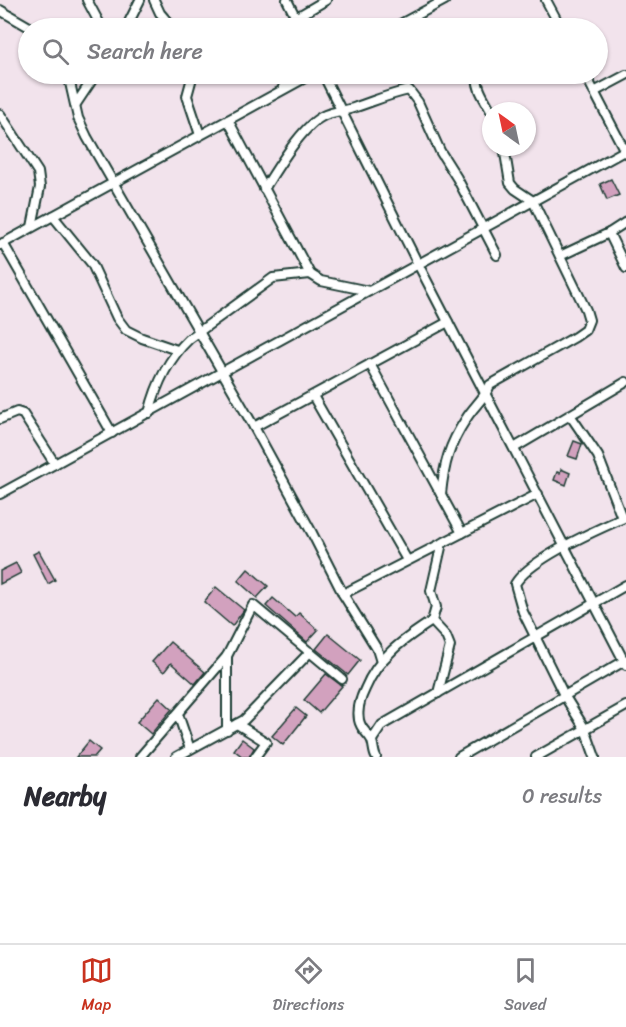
<!DOCTYPE html>
<html lang="en">
<head>
<meta charset="utf-8">
<style>
	body { margin:0; font-family:Sriracha,sans-serif; background:#f2f2f3; color:#2b2b33 }
	.compass { position:absolute; left:482px; top:102px; width:54px; height:54px; border-radius:50%; background:#fff; box-shadow:0 2px 4px #0004; rotate:327deg }
	.list { margin:0; padding:0; list-style:none }
	h2 { display:flex; justify-content:space-between; align-items:center; height:78px; margin:0; padding:0 24px; font-size:26px }
	h2 small { font-size:20px; font-weight:400; color:#7c7c81 }
	.icon { flex:none; width:33px; height:33px; fill:none; stroke:currentColor; stroke-width:2; stroke-linecap:round; stroke-linejoin:round }
	.map { position:relative; flex:none; width:626px; height:757px; overflow:hidden }
	.search { position:absolute; background:#fff; box-shadow:0 2px 4px #0004; left:18px; right:18px; top:18px; height:66px; display:flex; align-items:center; gap:15px; box-sizing:border-box; padding:0 21px; border-radius:33px; color:#7c7c81; font-size:22px }
	.sheet { height:186px; background:#fff }
	nav { display:flex; justify-content:space-around; align-items:center; box-sizing:border-box; height:84px; border-top:2px solid #e1e1e2; background:#fff; font-size:16px; color:#7c7c81 }
	nav a { display:grid; justify-items:center; gap:3px }
	nav .on { color:#c8321e }
	.map>svg:first-child { display:block }
	.building { fill:#d2a1be; stroke:#1f3d34; stroke-width:1.5 }
	.lines { fill:none; stroke-linecap:round; stroke-linejoin:round }
	.minor-casing { stroke:#1f3d34; stroke-width:12 }
	.minor { stroke:#fff; stroke-width:8 }
</style>
</head>
<body>
<div class="map">
<svg width="626" height="757" viewBox="0 0 626 757">
	<rect width="100%" height="100%" fill="#f2e3ec"/>
	<filter id="ink" filterUnits="userSpaceOnUse"><feTurbulence type="fractalNoise" baseFrequency=".0167" numOctaves="2"/><feDisplacementMap in="SourceGraphic" scale="12" xChannelSelector="R" yChannelSelector="G"/><feConvolveMatrix kernelMatrix="1 2 1 2 8 2 1 2 1" color-interpolation-filters="sRGB"/></filter>
	<g filter="url(#ink)">
		<g class="building">
			<polygon points="611,179 619,195 607,200 600,184"/>
			<polygon points="574,441 582,444 577,459 568,456"/>
			<polygon points="561,469 570,473 566,485 554,480 557,472 560,473"/>
			<polygon points="39,551 55,580 48,584 33,554"/>
			<polygon points="16,563 21,573 0,584 0,571"/>
			<polygon points="248,569 268,586 257,598 238,581"/>
			<polygon points="216,587 244,610 232,626 204,602"/>
			<polygon points="273,598 295,617 299,613 318,630 307,642 266,606"/>
			<polygon points="328,634 360,660 348,675 316,649"/>
			<polygon points="170,642 205,672 195,684 171,663 164,672 152,662"/>
			<polygon points="326,674 342,686 319,713 304,700"/>
			<polygon points="159,697 172,709 151,734 137,722"/>
			<polygon points="296,708 306,716 283,745 272,736"/>
			<polygon points="242,739 254,748 249,757 243,757 234,750"/>
			<polygon points="89,741 100,750 94,757 76,757"/>
		</g>
		<g class="lines">
			<g class="minor-casing">
				<g id="minor">
					<polyline points="87,0 102,28"/>
					<polyline points="154,0 160,13 173,28"/>
					<polyline points="287,0 301,28"/>
					<polyline points="546,0 561,28"/>
					<polyline points="0,10 31,28"/>
					<polyline points="297,17 326,0"/>
					<polyline points="126,28 140,0"/>
					<polyline points="393,28 445,0"/>
					<polyline points="516,28 536,25 560,26"/>
					<polyline points="68,74 78,118 87,137 254,427 312,533 343,594 377,649 381,662"/>
					<polyline points="193,74 187,96 200,135"/>
					<polyline points="323,74 418,264 626,665"/>
					<path d="M478 74C475 87 485 99 491 111"/>
					<polyline points="585,74 626,153"/>
					<polyline points="283,89 285,74"/>
					<polyline points="594,92 626,75"/>
					<polyline points="76,104 96,74"/>
					<polyline points="0,114 38,172 40,187 32,227"/>
					<polyline points="228,120 310,274 321,281 369,291"/>
					<path d="M264 189C277 169 303 124 325 115 335 111 346 111 356 107 374 101 390 94 409 90L418 102 440 151 457 178 497 255"/>
					<polyline points="53,216 92,264 117,318 126,330 142,338 177,350"/>
					<polyline points="609,233 626,268"/>
					<polyline points="3,243 112,433"/>
					<polyline points="0,245 312,74"/>
					<polyline points="560,256 609,233 626,222"/>
					<polyline points="370,364 462,533"/>
					<polyline points="313,396 407,560"/>
					<path d="M149 413C156 385 168 359 189 339L273 278 310 274"/>
					<polyline points="570,415 598,456 622,518"/>
					<polyline points="0,419 17,412 23,414 55,464"/>
					<polyline points="254,427 448,322"/>
					<polyline points="514,448 626,382"/>
					<polyline points="0,494 626,150"/>
					<path d="M441 494C444 464 449 445 466 419 473 407 485 398 490 385L575 337 585 330 589 320 586 310 533 201 515 189 510 183 504 147"/>
					<polyline points="343,594 538,494"/>
					<polyline points="438,693 450,646 446,636 432,621 436,607 431,591 442,543"/>
					<polyline points="178,714 190,749"/>
					<polyline points="237,724 266,742 255,757"/>
					<polyline points="227,730 227,656"/>
					<polyline points="372,740 382,725 626,585"/>
					<polyline points="140,757 227,656 253,605 342,679"/>
					<polyline points="176,757 244,720 310,652"/>
					<path d="M376 757C373 752 374 744 371 739 367 732 361 730 359 720 357 709 360 699 365 689 378 657 404 639 432 621"/>
					<polyline points="459,757 626,660"/>
					<polyline points="536,757 626,706"/>
					<path d="M595 757 585 729 564 695 523 612 515 584C530 559 598 529 626 517"/>
				</g>
			</g>
			<use href="#minor" class="minor"/>
		</g>
	</g>
</svg>
<svg class="compass" viewBox="-18 -18 36 36"><path d="M0-13l5 13h-10z" fill="#e53935"/><path d="M0 13l5-13h-10z" fill="#7c7c81"/></svg>
<div class="search"><svg class="icon" aria-label="search" viewBox="0 0 24 24"><circle cx="10" cy="10" r="6"/><path d="M15 15l6 6"/></svg>Search here</div>
</div>
<section class="sheet">
<h2>Nearby<small>0 results</small></h2>
<ul class="list">
</ul>
</section>
<nav>
<a class="on"><svg class="icon" aria-label="map" viewBox="0 0 24 24"><path d="M3 6l6-2 6 2 6-2v14l-6 2-6-2-6 2zM9 4v14M15 6v14"/></svg>Map</a>
<a><svg class="icon" aria-label="directions" viewBox="0 0 24 24"><path d="M12 3l9 9-9 9-9-9zM9 14v-3h6M13 9l2 2-2 2"/></svg>Directions</a>
<a><svg class="icon" aria-label="saved" viewBox="0 0 24 24"><path d="M7 4h10v16l-5-4-5 4z"/></svg>Saved</a>
</nav>
</body>
</html>
